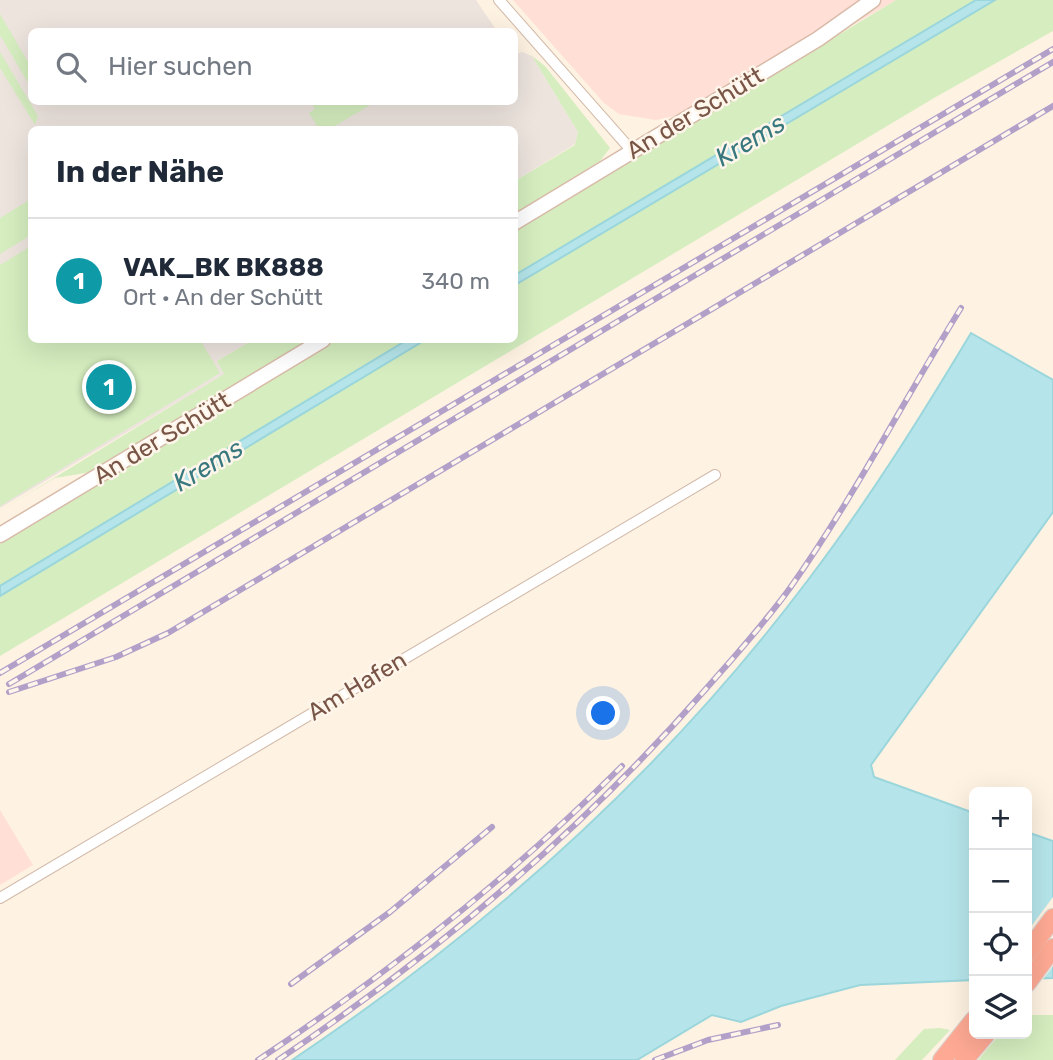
<!DOCTYPE html>
<html lang="de">
<head>
<meta charset="utf-8">
<style>
	body { margin:0; font-family:Rubik,sans-serif; background:#f6f6f7; color:#1f2937 }
	.controls { position:absolute; right:21px; bottom:21px; display:grid; overflow:hidden; border-radius:10px; box-shadow:0 7px 28px #0002 }
	.controls button { width:63px; height:63px; display:grid; place-items:center; padding:0; border:0; border-bottom:2px solid #e0e1e3; background:#fff; color:#1f2937; font:35px sans-serif }
	.you { position:absolute; left:604px; top:714px; width:24px; height:24px; margin:-18px; border:5px solid #fff; border-radius:50%; background:#1a73e8; box-shadow:0 0 0 10px #1a73e833 }
	.badge { display:grid; place-items:center; width:46px; height:46px; border-radius:50%; background:#0b8043; color:#fff; font-size:23px; font-weight:700 }
	.pin { position:absolute; translate:-50% -50%; border:4px solid #fff; box-shadow:0 2px 7px #0006 }
	.list { margin:0; padding:0; list-style:none }
	h2 { display:flex; justify-content:space-between; align-items:center; height:91px; margin:0; padding:0 28px; font-size:30px }
	h2 small { font-size:23px; font-weight:400; color:#747a83 }
	.list li { display:grid; grid-template-columns:46px 1fr auto; gap:21px; align-items:center; box-sizing:border-box; height:126px; padding:0 28px; border-top:2px solid #e0e1e3 }
	.list b { display:block; font-size:26px; white-space:nowrap }
	.list p { margin:0; font-size:23px; white-space:nowrap; color:#747a83 }
	.list em { font-size:23px; font-style:normal; color:#747a83 }
	.icon { flex:none; width:38px; height:38px; fill:none; stroke:currentColor; stroke-width:2; stroke-linecap:round; stroke-linejoin:round }
	.map { position:relative; flex:none; width:1053px; height:1060px; overflow:hidden }
	.search { position:absolute; background:#fff; box-shadow:0 7px 28px #0002; left:28px; top:28px; width:490px; height:77px; display:flex; align-items:center; gap:18px; box-sizing:border-box; padding:0 24px; border-radius:10px; color:#747a83; font-size:26px }
	.panel { position:absolute; background:#fff; box-shadow:0 7px 28px #0002; left:28px; top:126px; width:490px; height:217px; border-radius:10px }
	.map>svg:first-child { display:block }
	.commercial { fill:#ffdfd6 }
	.industrial { fill:#ede4de }
	.green { fill:#d5edbf }
	.water { fill:#b5e5ea; stroke:#9ad6dc; stroke-width:2 }
	.pier { fill:#fef2e2 }
	.lines { fill:none; stroke-linecap:round; stroke-linejoin:round }
	.street-casing { stroke:#d2baaa; stroke-width:12 }
	.secondary-casing { stroke:#d9bba9; stroke-width:17 }
	.highway-casing { stroke:#dcd3cf; stroke-width:20 }
	.street { stroke:#fff; stroke-width:10 }
	.secondary { stroke:#fff; stroke-width:14 }
	.highway { stroke:#fea994; stroke-width:18 }
	.rail-casing { stroke:#b3a0c9; stroke-width:6 }
	.rail { stroke:#fff6eb; stroke-width:3.5; stroke-dasharray:10; stroke-linecap:butt }
	.labels { text-anchor:middle; stroke-width:5; stroke-linejoin:round; paint-order:stroke }
	.street-label { font-size:24px; fill:#785546; stroke:#fff6eb }
	.water-label { font-size:26px; font-style:italic; fill:#38787f; stroke:#fff6eb }
</style>
</head>
<body>
<div class="map">
<svg width="1053" height="1060" viewBox="0 0 1053 1060">
	<rect width="100%" height="100%" fill="#fef2e2"/>
	<g class="commercial">
		<polygon points="513,0 896,0 849,27 841,17 675,116 656,120 619,114 604,103"/>
		<polygon points="0,810 33,865 0,885"/>
	</g>
	<polygon class="industrial" points="0,0 476,0 497,31 32,32 32,102 514,102 515,54 522,52 532,56 578,132 575,144 515,181 514,130 32,130 32,340 253,340 217,361 225,374 0,508"/>
	<g class="green">
		<polygon points="896,0 976,0 515,275 515,231"/>
		<polygon points="995,0 1053,0 1053,31 934,98 0,656 0,596 425,340 514,340 515,285"/>
		<polygon points="0,14 31,67 31,88 0,35"/>
		<polygon points="0,52 38,116 35,125 0,68"/>
		<polygon points="532,56 545,66 610,148 600,161 515,214 515,181 575,145 578,132"/>
		<polygon points="311,102 375,102 330,129 319,129 309,113 315,109"/>
		<polygon points="31,199 31,235 0,254 0,218"/>
		<polygon points="31,246 32,340 200,340 220,373 0,506 0,265"/>
		<polygon points="253,340 309,340 91,472 55,478 0,511 224,374 217,361"/>
		<polygon points="336,340 407,340 0,586 0,544"/>
		<polygon points="1027,1015 1053,1015 1053,1060 978,1060 1000,1034 1027,1034"/>
		<polygon points="940,1028 950,1030 922,1060 895,1060 924,1029"/>
	</g>
	<g class="water">
		<polygon points="976,0 995,0 515,285 515,275"/>
		<path d="M971 333 1053 380V512L871 765 874 777 974 813V980L860 985 781 1006 741 1022 712 1015 637 1060H292C488 929 666 769 808 580 868 501 920 418 971 333Z"/>
		<polygon points="407,340 425,340 0,596 0,586"/>
		<polygon points="1027,832 1053,841 1053,978 1027,979"/>
	</g>
	<polygon class="pier" points="1053,897 1053,966 1041,982 1027,982 1027,932"/>
	<g class="lines">
		<g class="street-casing">
			<g id="street">
				<polyline points="499,0 632,151"/>
				<polyline points="0,898 715,475"/>
			</g>
		</g>
		<g class="secondary-casing">
			<g id="secondary">
				<polyline points="514,223 818,39 873,0"/>
				<polyline points="0,535 323,340"/>
			</g>
		</g>
		<g class="highway-casing">
			<g id="highway">
				<polyline points="1027,953 1053,918"/>
				<polyline points="1027,983 1053,948"/>
				<polyline points="942,1060 974,1020"/>
				<polyline points="964,1060 986,1034"/>
			</g>
		</g>
		<use href="#street" class="street"/>
		<use href="#secondary" class="secondary"/>
		<use href="#highway" class="highway"/>
		<g class="rail-casing">
			<g id="rail">
				<polyline points="0,673 1053,49"/>
				<polyline points="9,684 1053,62"/>
				<polyline points="9,692 116,657 168,633 1053,106"/>
				<polyline points="291,984 390,912 492,827"/>
				<path d="M258 1060C389 973 511 877 622 766"/>
				<path d="M278 1060C436 954 580 833 705 690 734 657 764 624 790 588 853 499 904 400 961 308"/>
				<polyline points="655,1060 708,1040 778,1025"/>
			</g>
		</g>
		<use href="#rail" class="rail"/>
	</g>
	<g class="labels">
		<g class="street-label">
			<text transform="translate(695 113) rotate(-31)" y="8">An der Schütt</text>
			<text transform="translate(162 438) rotate(-31)" y="8">An der Schütt</text>
			<text transform="translate(357 686) rotate(-31)" y="8">Am Hafen</text>
		</g>
		<g class="water-label">
			<text transform="translate(750 140) rotate(-31)" y="9">Krems</text>
			<text transform="translate(208 465) rotate(-31)" y="9">Krems</text>
		</g>
	</g>
</svg>
<div class="controls">
<button>+</button>
<button>−</button>
<button><svg class="icon" aria-label="locate" viewBox="0 0 24 24"><circle cx="12" cy="12" r="6"/><path d="M12 2v4M12 18v4M2 12h4M18 12h4"/></svg></button>
<button><svg class="icon" aria-label="layers" viewBox="0 0 24 24"><path d="M12 4l9 5-9 5-9-5zM3 14l9 5 9-5"/></svg></button>
</div>
<div class="you"></div>
<div class="pin badge" style="left:109px;top:387px;background:#0f9aa8">1</div>
<div class="search"><svg class="icon" aria-label="search" viewBox="0 0 24 24"><circle cx="10" cy="10" r="6"/><path d="M15 15l6 6"/></svg>Hier suchen</div>
<section class="panel">
<h2>In der Nähe<small></small></h2>
<ul class="list">
<li><span class="badge" style="background:#0f9aa8">1</span><div><b>VAK_BK BK888</b><p>Ort · An der Schütt</p></div><em>340 m</em></li>
</ul>
</section>
</div>
</body>
</html>
